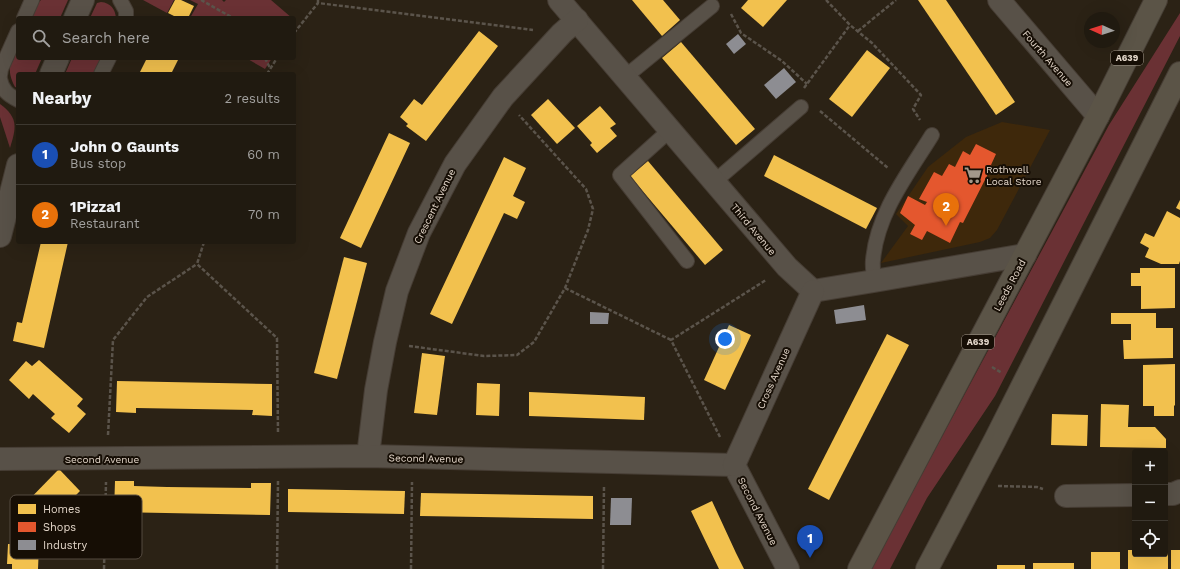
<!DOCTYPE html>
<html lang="en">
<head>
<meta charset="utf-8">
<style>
	body { margin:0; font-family:"Work Sans",sans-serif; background:#282319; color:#f1f3f6 }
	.controls { position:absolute; right:12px; bottom:12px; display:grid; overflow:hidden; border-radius:4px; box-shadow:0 4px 16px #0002 }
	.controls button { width:36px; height:36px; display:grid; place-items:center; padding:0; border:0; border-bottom:1px solid #3d3830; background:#201a10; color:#f1f3f6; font:20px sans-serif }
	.compass { position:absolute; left:1084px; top:12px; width:36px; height:36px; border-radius:50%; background:#201a10; box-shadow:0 4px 16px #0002; rotate:273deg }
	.you { position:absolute; left:725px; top:339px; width:14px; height:14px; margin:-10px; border:3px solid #fff; border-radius:50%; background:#1a73e8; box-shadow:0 0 0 6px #1a73e833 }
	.badge { display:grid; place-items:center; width:26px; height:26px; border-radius:50%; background:#1a73e8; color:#fff; font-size:13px; font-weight:700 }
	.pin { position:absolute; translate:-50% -33px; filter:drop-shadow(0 1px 2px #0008) }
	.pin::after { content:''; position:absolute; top:21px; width:14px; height:12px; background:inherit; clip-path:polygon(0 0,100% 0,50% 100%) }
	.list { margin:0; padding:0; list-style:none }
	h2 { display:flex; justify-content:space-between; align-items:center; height:52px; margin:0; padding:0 16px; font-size:17px }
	h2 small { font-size:13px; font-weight:400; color:#a2a19f }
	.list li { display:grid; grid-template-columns:26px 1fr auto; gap:12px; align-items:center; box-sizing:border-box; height:60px; padding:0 16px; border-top:1px solid #3d3830 }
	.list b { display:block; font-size:15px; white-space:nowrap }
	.list p { margin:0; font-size:13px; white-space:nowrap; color:#a2a19f }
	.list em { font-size:13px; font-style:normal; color:#a2a19f }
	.icon { flex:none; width:22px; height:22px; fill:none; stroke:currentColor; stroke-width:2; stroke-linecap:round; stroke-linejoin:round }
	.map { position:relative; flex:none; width:1180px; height:569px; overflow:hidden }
	.search { position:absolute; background:#201a10; box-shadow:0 4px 16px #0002; left:16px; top:16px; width:280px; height:44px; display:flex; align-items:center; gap:10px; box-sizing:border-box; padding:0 14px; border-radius:4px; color:#a2a19f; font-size:15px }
	.panel { position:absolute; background:#201a10; box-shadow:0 4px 16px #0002; left:16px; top:72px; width:280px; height:172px; border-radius:4px }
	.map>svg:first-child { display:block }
	.built { fill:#3e280b }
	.green { fill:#6a3134 }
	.homes { fill:#f2c14e }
	.shops { fill:#e4572e }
	.industry { fill:#8d8d92 }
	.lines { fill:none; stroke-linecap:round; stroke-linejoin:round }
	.service-casing { stroke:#463d34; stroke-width:16 }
	.minor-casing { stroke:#463d34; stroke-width:24 }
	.primary-casing { stroke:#463d34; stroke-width:24 }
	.path { stroke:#5b544b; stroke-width:2.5; stroke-dasharray:4 2; stroke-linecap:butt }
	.service { stroke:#585148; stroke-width:14 }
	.minor { stroke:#585148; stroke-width:22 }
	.primary { stroke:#5b5447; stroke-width:22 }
	.labels { text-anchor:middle; stroke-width:4; stroke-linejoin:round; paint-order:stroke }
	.shield { fill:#160e05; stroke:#a69b8f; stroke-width:1 }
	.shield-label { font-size:9px; font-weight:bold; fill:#e4d7ca }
	.street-label { font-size:10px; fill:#e4d7ca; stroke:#160e05 }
	.poi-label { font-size:10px; fill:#e4d7ca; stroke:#160e05; text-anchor:start }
	.key { fill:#160e05; stroke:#544a40; stroke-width:1 }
	.key-label { font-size:11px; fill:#e4d7ca }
</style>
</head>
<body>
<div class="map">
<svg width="1180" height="569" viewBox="0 0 1180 569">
	<rect width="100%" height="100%" fill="#2b2215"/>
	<polygon class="built" points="1002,122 1050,130 997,230 990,238 980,242 881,263 908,226 896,214 928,167 966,137"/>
	<g class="green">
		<polygon points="41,0 68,0 60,18 31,18 38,3"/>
		<polygon points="143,0 174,0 167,13"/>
		<polygon points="190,0 222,0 224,2 226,0 271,0 292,18 190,18 198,4"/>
		<path d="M101 2C111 3 115 9 116 18H90L97 3Z"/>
		<polygon points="1180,13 1180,36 995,396 927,498 890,569 871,569 1109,125"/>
		<path d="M18 45V58H42L35 74H18V88L15 87C6 69 10 62 18 45Z"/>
		<polygon points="72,58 101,58 94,74 65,74"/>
		<polygon points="246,58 272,58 265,69"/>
		<path d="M0 104C19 118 16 128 10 148L0 117Z"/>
	</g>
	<g class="homes">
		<polygon points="175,0 181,0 194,6 188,18 178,18 168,13"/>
		<polygon points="632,0 663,0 680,20 662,36"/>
		<polygon points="748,0 787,0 763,27 741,8"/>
		<polygon points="918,0 946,0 1015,102 996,115"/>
		<polygon points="479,31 498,46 426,141 406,126 408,124 400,117 414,99 422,105"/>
		<polygon points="681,42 755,129 736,145 662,58"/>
		<polygon points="867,50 890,68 852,117 829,99"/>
		<polygon points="147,58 179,58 171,74 139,74"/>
		<polygon points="548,99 575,128 557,144 531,115"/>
		<polygon points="600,106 616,124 610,128 617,136 597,153 590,145 592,143 577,126"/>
		<polygon points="389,133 410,143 361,248 340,238"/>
		<polygon points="774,155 877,208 866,229 764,176"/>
		<polygon points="504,157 526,168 513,196 525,202 517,219 504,213 452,324 430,314"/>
		<polygon points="648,161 723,250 705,265 630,176"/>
		<polygon points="1180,200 1180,210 1176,208"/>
		<polygon points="1167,211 1180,218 1180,261 1179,264 1161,264 1145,257 1149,248 1140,243 1145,233 1154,237"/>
		<polygon points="41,242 68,242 44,348 13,341 17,322 22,323"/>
		<polygon points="344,257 367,263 337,379 314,373"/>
		<polygon points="1140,268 1175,268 1175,308 1141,309 1141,286 1131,286 1131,273 1140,273"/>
		<polygon points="1111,313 1156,313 1156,328 1173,328 1173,358 1124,359 1123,340 1131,340 1131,324 1111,324"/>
		<polygon points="729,325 751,335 725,390 704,380"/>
		<polygon points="887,334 909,345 829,500 808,489"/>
		<polygon points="422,353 445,356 437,415 414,413"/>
		<polygon points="39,360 83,399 77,406 86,414 69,433 51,418 55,414 33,394 29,399 9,380 26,361 32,366"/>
		<polygon points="1175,364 1175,405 1174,406 1174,416 1154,416 1154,406 1143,406 1143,365"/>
		<polygon points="117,381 272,384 272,416 252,415 253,410 136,408 136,413 116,412"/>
		<polygon points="477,383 500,384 499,416 476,415"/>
		<polygon points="529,392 645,397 644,420 529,416"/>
		<polygon points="1101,404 1129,405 1128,427 1155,427 1166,439 1166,448 1100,447"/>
		<polygon points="1052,414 1088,415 1087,446 1051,445"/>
		<polygon points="59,469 80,491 39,533 17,512"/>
		<polygon points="115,481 134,481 134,486 167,487 251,488 251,483 271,483 270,515 114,512"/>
		<polygon points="288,489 405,491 404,514 288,512"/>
		<polygon points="421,493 593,496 593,519 420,516"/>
		<polygon points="712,501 736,553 744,569 719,569 703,536 691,511"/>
		<polygon points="8,544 39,545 38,569 12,569 12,564 7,564"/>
		<polygon points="1128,550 1135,550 1135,554 1165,554 1165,550 1168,550 1168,569 1128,569"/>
		<rect x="1171" y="550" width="9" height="19"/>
		<rect x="1091" y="552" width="29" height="17"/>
		<rect x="1033" y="563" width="41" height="6"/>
		<rect x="997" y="565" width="28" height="4"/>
	</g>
	<polygon class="shops" points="976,144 996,154 991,165 992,166 963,223 960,222 950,243 927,231 922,240 910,234 915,225 900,213 908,196 925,205 927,202 919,199 934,172 942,176 949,164 955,167 963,151 970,155"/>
	<g class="industry">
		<polygon points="738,34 746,44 734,54 726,44"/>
		<polygon points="784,68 796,82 776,99 764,85"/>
		<polygon points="864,305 866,320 836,324 834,310"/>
		<polygon points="590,312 609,313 608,324 590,324"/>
		<polygon points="611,498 632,498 631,525 610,525"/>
	</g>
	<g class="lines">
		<g class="service-casing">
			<g id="service">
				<polyline points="120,0 126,11 126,18"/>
				<polyline points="24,18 32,0"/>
				<polyline points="101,74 109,58"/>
				<polyline points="0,75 1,69 18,31"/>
				<polyline points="625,77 712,6"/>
				<path d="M0 79C2 90 8 95 18 100"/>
				<polyline points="670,130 620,175 687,261"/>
				<polyline points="714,182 801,107"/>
				<path d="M874 281C874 274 872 267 873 260 877 213 908 174 932 135"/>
			</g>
		</g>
		<g class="minor-casing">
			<g id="minor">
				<polyline points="559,0 787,267 813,291 874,281 1025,255"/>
				<polyline points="999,0 1098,116"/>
				<polyline points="75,18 83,0"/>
				<polyline points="51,74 58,58"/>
				<polyline points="0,236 18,165"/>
				<polyline points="368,456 376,390 385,342 397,291 419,233 455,164 503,97 562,33 577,20"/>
				<polyline points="0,459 368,456 734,465 788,569"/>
				<polyline points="734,465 813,291"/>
				<polyline points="1165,494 1173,494 1180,491"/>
				<polyline points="1066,496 1135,495"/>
			</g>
		</g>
		<g class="primary-casing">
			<g id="primary">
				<polyline points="859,569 1098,116 1156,0"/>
				<polyline points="927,569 995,440 1180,73"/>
			</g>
		</g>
		<g class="path">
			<polyline points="201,0 233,18"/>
			<polyline points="318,0 318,3 533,30"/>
			<polyline points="826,0 850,25 872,43 921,95 913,109 920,120"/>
			<polyline points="731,14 741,33 782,61 807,84"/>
			<polyline points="858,31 896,0"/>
			<polyline points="294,33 318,3"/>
			<polyline points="265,58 270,68"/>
			<polyline points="267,74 277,58"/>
			<polyline points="804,88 850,25"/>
			<polyline points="820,111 888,168"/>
			<polyline points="204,242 197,264 277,338 278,433"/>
			<polyline points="565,288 671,340"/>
			<polyline points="409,346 484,356 517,355 534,342 565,288 588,230 593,209 586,189 519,115"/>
			<polyline points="992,367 1002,373"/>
			<polyline points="108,435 113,340 147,297 197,264"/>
			<polyline points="720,437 671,340 766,280"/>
			<polyline points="998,486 1037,487 1043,489"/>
			<polyline points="104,569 106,482"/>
			<polyline points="277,569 278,480"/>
			<polyline points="411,569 412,482"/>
			<polyline points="603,569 604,486"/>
		</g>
		<use href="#service" class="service"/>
		<use href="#minor" class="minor"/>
		<use href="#primary" class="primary"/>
	</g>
	<defs>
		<g id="supermarket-bare" transform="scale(1.38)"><path d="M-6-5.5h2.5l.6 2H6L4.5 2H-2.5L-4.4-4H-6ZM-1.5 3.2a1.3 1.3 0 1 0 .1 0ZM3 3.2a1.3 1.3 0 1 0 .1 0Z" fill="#a3988b" stroke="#160e05" stroke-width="2.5" paint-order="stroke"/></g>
	</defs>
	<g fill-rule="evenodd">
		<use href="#supermarket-bare" x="973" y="175"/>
	</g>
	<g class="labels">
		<g class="shield">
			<rect x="1111" y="51" width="32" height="14" rx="3"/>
			<rect x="962" y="335" width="32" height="14" rx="3"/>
		</g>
		<g class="shield-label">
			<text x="1127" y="61">A639</text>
			<text x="978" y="345">A639</text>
		</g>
		<g class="street-label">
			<text transform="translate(1048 58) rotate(49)" y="4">Fourth Avenue</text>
			<text transform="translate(434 206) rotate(-64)" y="4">Crescent Avenue</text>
			<text transform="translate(754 229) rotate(50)" y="4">Third Avenue</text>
			<text transform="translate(1009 285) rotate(-62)" y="4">Leeds Road</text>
			<text transform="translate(773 378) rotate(-66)" y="4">Cross Avenue</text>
			<text transform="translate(426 458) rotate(1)" y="4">Second Avenue</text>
			<text x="102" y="463">Second Avenue</text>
			<text transform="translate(758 511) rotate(63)" y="4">Second Avenue</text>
		</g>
		<g class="poi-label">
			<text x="986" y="173">Rothwell<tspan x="986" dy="12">Local Store</tspan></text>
		</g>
	</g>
	<rect x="10" y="495" width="132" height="64" rx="6" class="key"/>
	<rect x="18" y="504" width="18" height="10" fill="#f2c14e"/>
	<rect x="18" y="522" width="18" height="10" fill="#e4572e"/>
	<rect x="18" y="540" width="18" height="10" fill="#8d8d92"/>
	<g class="key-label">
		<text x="43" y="513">Homes</text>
		<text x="43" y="531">Shops</text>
		<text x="43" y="549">Industry</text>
	</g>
</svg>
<div class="controls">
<button>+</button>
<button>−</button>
<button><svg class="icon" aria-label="locate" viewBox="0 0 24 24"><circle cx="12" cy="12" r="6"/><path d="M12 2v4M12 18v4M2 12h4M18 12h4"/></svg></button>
</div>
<svg class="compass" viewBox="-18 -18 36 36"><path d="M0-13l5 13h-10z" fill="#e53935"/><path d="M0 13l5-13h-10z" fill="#a2a19f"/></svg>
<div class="you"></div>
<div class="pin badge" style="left:810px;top:558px;background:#1a4fb4">1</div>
<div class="pin badge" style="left:946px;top:226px;background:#e8710a">2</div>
<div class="search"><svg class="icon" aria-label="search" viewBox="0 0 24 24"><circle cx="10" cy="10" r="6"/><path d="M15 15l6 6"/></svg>Search here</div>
<section class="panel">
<h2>Nearby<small>2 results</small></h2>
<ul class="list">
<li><span class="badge" style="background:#1a4fb4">1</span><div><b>John O Gaunts</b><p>Bus stop</p></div><em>60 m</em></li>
<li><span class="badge" style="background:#e8710a">2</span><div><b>1Pizza1</b><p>Restaurant</p></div><em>70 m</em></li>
</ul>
</section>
</div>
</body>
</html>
